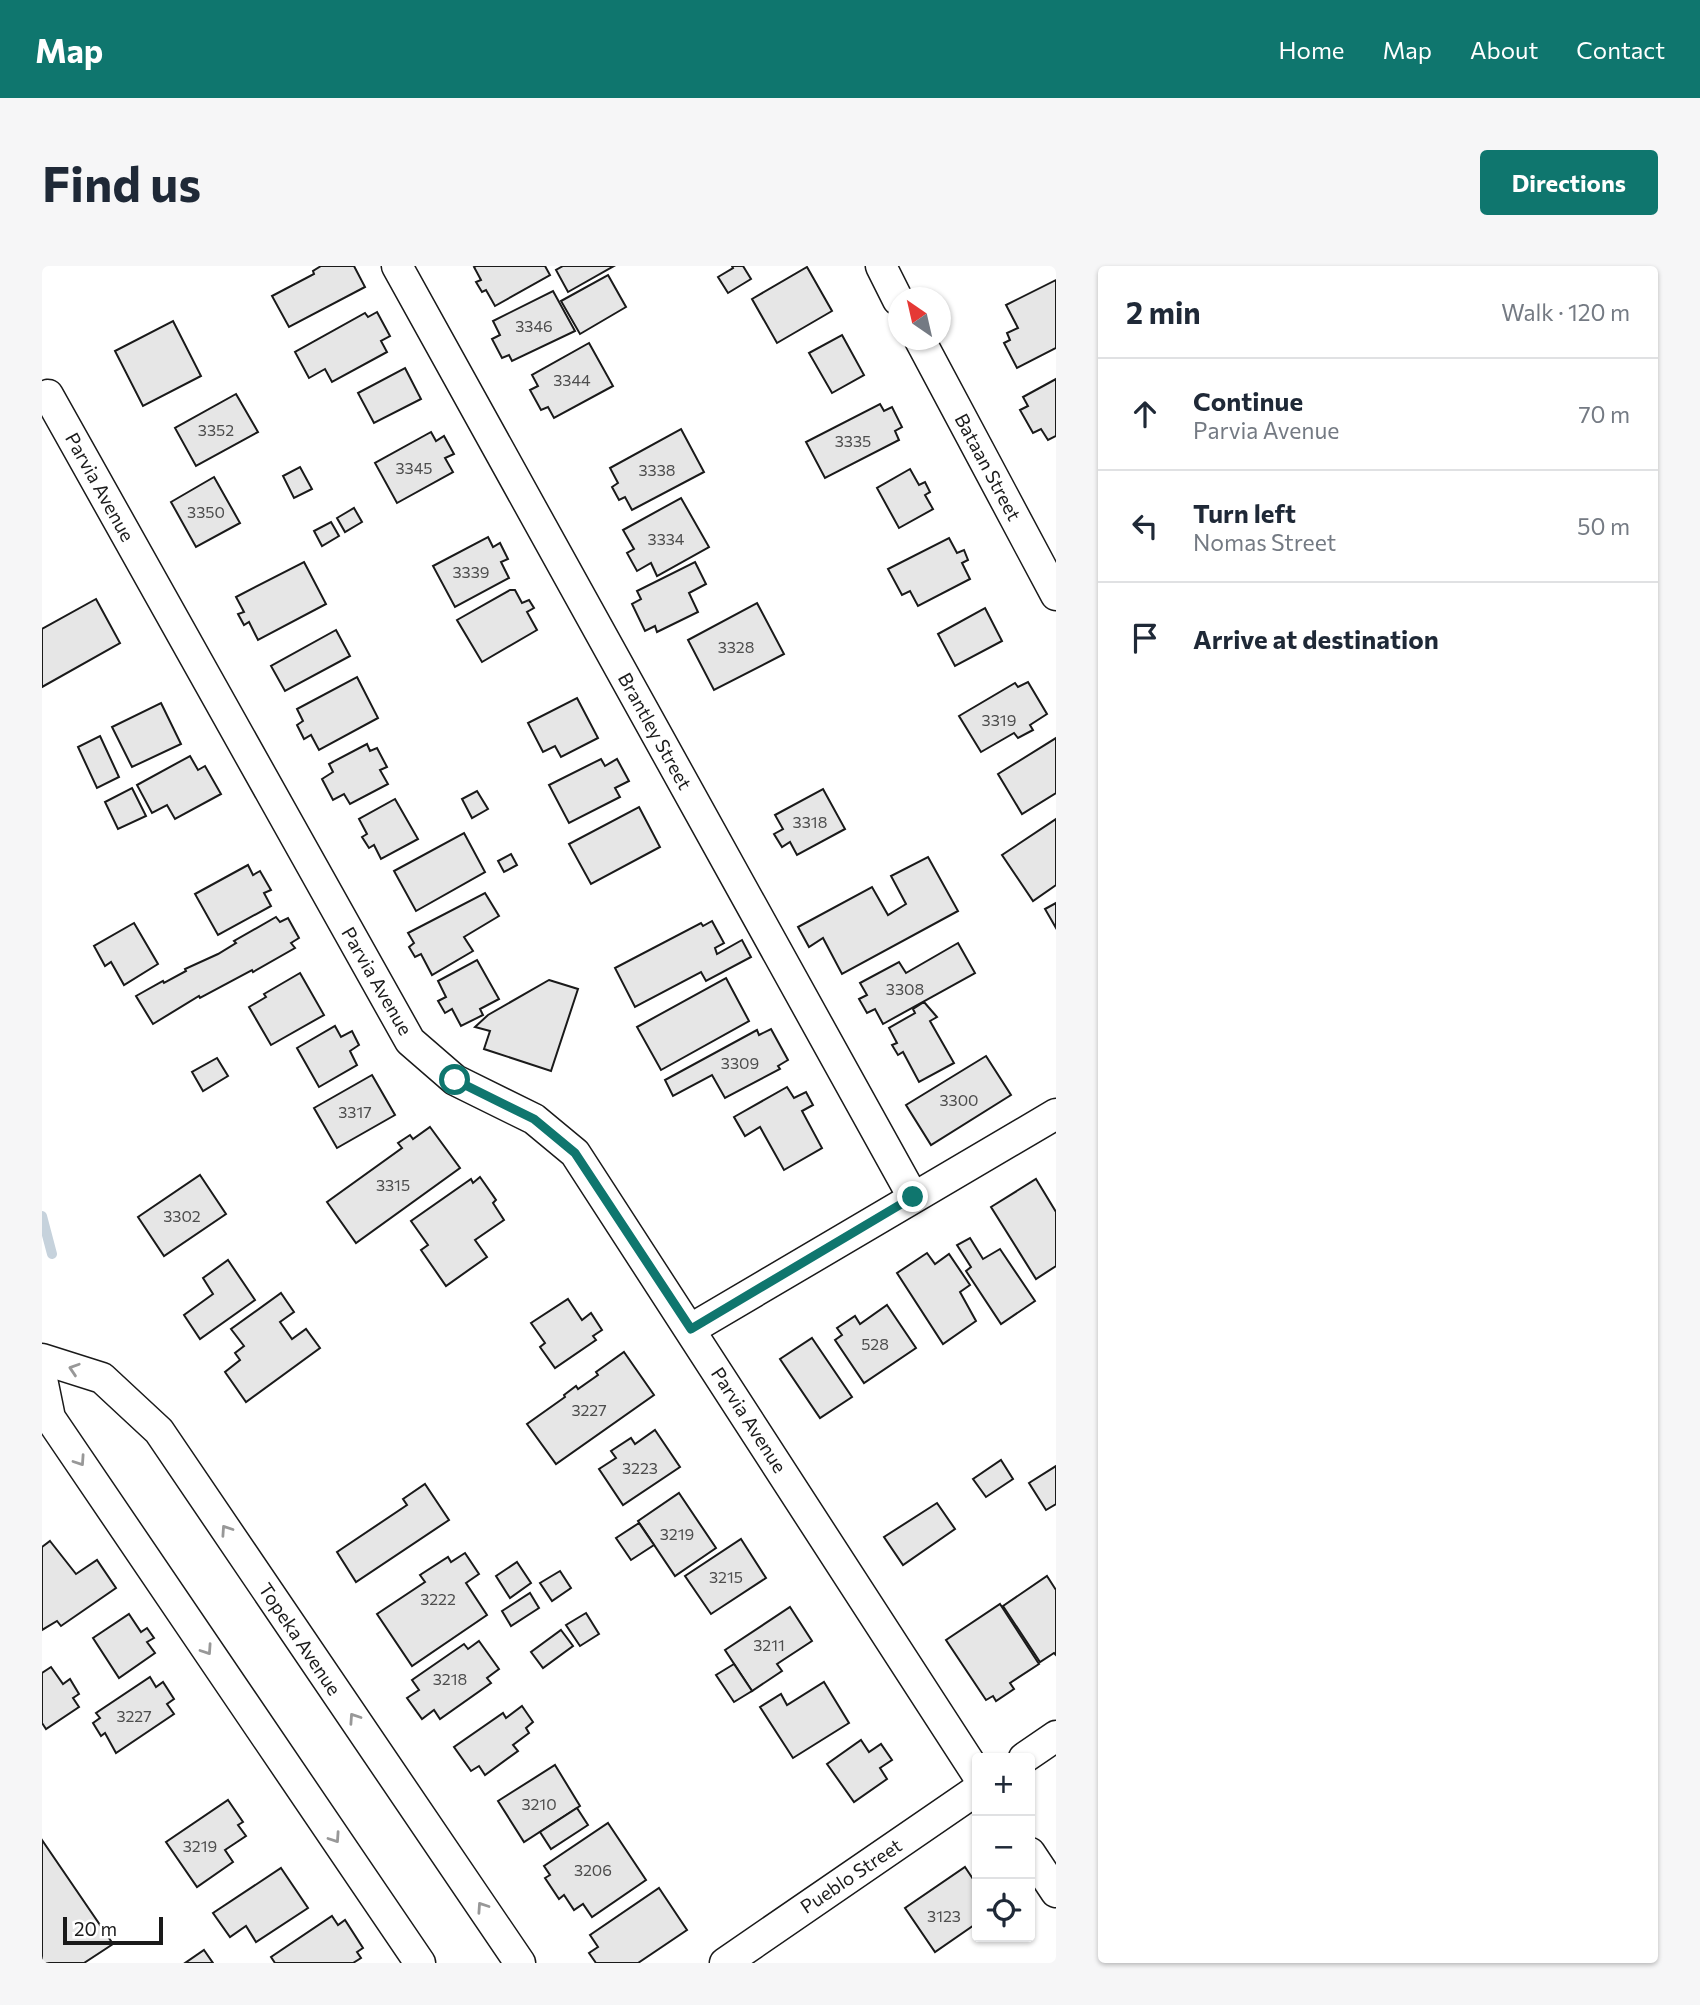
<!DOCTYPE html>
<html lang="en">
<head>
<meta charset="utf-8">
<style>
	body { margin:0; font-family:Commissioner,sans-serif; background:#f6f6f7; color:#1f2937 }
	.controls { position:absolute; right:21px; bottom:21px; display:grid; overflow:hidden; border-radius:7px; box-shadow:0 2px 5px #0004 }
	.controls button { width:63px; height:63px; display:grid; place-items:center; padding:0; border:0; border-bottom:2px solid #e0e1e3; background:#fff; color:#1f2937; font:35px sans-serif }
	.compass { position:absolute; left:846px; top:21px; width:63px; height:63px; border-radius:50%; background:#fff; box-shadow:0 2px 5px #0004; rotate:326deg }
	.scale { position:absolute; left:21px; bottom:18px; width:100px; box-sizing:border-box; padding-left:7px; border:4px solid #1a1a1a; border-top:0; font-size:19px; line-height:24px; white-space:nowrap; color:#1a1a1a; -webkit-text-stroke:5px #fff; paint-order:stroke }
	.stop { position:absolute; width:21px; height:21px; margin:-16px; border:5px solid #0f766e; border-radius:50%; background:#fff }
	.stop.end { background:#0f766e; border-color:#fff; box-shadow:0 2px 7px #0008 }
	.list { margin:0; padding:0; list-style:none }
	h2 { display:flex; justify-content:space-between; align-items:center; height:91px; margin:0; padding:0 28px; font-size:30px }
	h2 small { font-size:23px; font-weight:400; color:#747a83 }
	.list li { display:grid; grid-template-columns:46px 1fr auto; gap:21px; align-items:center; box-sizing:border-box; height:112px; padding:0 28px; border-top:2px solid #e0e1e3 }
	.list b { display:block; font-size:26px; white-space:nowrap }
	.list p { margin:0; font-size:23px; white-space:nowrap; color:#747a83 }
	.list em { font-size:23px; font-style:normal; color:#747a83 }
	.icon { flex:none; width:38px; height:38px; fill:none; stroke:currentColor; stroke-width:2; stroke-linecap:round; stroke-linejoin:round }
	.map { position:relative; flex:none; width:1014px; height:1697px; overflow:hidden; border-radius:7px }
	header { display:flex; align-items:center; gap:42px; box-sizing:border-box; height:98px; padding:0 35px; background:#0f766e; color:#fff }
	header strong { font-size:33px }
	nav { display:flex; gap:38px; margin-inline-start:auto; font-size:24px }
	.intro { display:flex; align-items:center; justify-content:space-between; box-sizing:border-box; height:168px; padding:0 42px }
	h1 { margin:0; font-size:49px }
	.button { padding:18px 32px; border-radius:7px; background:#0f766e; color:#fff; font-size:24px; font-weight:700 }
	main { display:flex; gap:42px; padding:0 42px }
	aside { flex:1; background:#fff; border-radius:7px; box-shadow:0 2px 5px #0004 }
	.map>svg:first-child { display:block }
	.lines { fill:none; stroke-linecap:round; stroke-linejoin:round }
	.stream { stroke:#c6d2dc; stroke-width:10 }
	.building { fill:#e6e6e6; stroke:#1a1a1a; stroke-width:2 }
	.street-casing { stroke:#1a1a1a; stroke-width:33 }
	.street { stroke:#fff; stroke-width:30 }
	.oneway { stroke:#989898 }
	.route { stroke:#0f766e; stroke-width:9 }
	.labels { text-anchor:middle; stroke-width:5; stroke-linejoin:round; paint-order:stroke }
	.number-label { font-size:16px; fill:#4d4d4d }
	.street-label { font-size:19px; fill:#1a1a1a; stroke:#fff }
</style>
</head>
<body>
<header>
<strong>Map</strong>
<nav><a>Home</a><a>Map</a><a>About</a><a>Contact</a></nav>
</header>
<div class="intro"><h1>Find us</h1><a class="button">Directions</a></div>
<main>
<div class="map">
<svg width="1014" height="1697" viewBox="0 0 1014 1697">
	<rect width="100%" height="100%" fill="#fff"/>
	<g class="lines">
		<polyline class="stream" points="0,950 10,988"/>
	</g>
	<g class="building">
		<polygon points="279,0 312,0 323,21 247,61 230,30 272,8 271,5"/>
		<polygon points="434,0 503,0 508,9 453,40 444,24 440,26 434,16 439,14 432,1"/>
		<polygon points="521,0 572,0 526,26 514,4"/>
		<polygon points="690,0 701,0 709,13 686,27 676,11 691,2"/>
		<polygon points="765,1 790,45 735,77 710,33"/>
		<polygon points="566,9 584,41 538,68 519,35"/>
		<polygon points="1014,14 1014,82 975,102 962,77 968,74 965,67 976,62 964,39"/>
		<polygon points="511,25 533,65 470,95 467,89 460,92 450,73 458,69 451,55"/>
		<polygon points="335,46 348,70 339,75 345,86 290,116 283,103 267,112 253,86 323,47 326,51"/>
		<polygon points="131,55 159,110 101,140 73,85"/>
		<polygon points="800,69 822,109 790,127 767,87"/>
		<polygon points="547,77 571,120 512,152 506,141 499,144 488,124 496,120 490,109"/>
		<polygon points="363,102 379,133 332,157 316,127"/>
		<polygon points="1014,113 1014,170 1006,174 999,163 991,167 978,144 986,140 981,131"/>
		<polygon points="194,128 216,166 154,200 133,162"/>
		<polygon points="838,138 842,145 850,141 860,161 853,165 857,174 783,212 764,176"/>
		<polygon points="639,163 662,206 590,244 583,231 577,234 570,221 576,217 568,202"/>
		<polygon points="389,166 394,175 402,170 412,188 403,192 411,206 355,237 333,197"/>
		<polygon points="258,201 270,223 252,232 241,210"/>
		<polygon points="868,203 877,219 883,216 888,226 883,229 891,243 857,262 835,222"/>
		<polygon points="172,211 198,257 154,281 129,236"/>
		<polygon points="639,232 667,281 615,310 609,297 595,305 585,287 592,283 581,264"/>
		<polygon points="312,242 320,256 303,266 295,252"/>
		<polygon points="289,256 297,270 280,280 272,265"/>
		<polygon points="446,271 451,281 458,277 466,293 459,296 467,312 413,341 391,300"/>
		<polygon points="907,272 915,287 922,284 926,294 920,297 928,313 876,340 868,325 860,329 846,303"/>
		<polygon points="262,296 284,338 216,374 207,356 202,359 196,348 202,346 194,331"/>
		<polygon points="653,296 664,318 647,327 656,346 615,366 613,360 603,365 590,338 599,333 595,325"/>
		<polygon points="468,324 473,324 480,337 487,334 492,342 485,346 495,364 440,396 415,354"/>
		<polygon points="54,333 78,377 0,421 0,363"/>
		<polygon points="715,337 742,388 672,424 646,374"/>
		<polygon points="943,342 960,375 913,400 896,368"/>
		<polygon points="294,364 308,390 243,425 229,400"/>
		<polygon points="315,411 336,452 277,484 269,469 262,473 255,459 261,455 255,443"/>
		<polygon points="986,416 1005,448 988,459 991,464 976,472 972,467 939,486 917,450 973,417 976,421"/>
		<polygon points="535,432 556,472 519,491 513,480 501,486 486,457"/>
		<polygon points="119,437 139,478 90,501 70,461"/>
		<polygon points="58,470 77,511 55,522 36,481"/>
		<polygon points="1014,472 1014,527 980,548 956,508"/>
		<polygon points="325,478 328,485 335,482 345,501 338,504 346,518 308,538 302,528 291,534 280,513 291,506 287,498"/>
		<polygon points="148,490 156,504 163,500 179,528 133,553 125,539 110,547 95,519"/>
		<polygon points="559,493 563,500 575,493 587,515 573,522 578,531 527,557 507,519"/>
		<polygon points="90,522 104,550 76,563 63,536"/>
		<polygon points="781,523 803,563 755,589 748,576 740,581 732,568 741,563 733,549"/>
		<polygon points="435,525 446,543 430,552 420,533"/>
		<polygon points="353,533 376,573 339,593 332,579 327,582 320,571 325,568 317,553"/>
		<polygon points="597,541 618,581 549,618 527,578"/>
		<polygon points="1014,553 1014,619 991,635 960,589"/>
		<polygon points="422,567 443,606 374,645 352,605"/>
		<polygon points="469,588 475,599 462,606 456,595"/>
		<polygon points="886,591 916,645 800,708 781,672 767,681 756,661 830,621 846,649 864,638 849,610"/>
		<polygon points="206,599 211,609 218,605 229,624 222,627 229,640 176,669 153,628"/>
		<polygon points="443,627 457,650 422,671 431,685 390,709 379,688 373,691 367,681 372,677 366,667"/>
		<polygon points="1014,637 1014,662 1003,643"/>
		<polygon points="234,651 238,656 246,652 257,672 249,677 253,682 211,706 210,704 158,732 157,730 111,758 94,730 121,715 122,717 144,705 143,703 176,688 194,677 192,675"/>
		<polygon points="670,655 682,677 673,682 675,688 700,674 709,691 664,715 659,706 593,741 573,702 659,657 661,660"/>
		<polygon points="92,657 116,698 82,719 69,696 63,700 52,680"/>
		<polygon points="916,677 933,707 841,758 833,743 825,747 817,733 825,729 818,717 857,696 864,707"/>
		<polygon points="435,694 457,733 438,743 441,749 419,760 410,743 403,747 396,735 404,731 396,715"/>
		<polygon points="258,707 282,749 229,779 207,741 224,731 222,728"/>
		<polygon points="684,712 707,755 619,804 595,761"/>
		<polygon points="507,714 536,723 509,805 442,783 448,765 433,761 446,749"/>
		<polygon points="882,736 895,751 888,755 912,797 877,816 861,786 856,789 850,779 855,777 847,762 873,747 871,743"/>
		<polygon points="293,760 299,771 310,765 317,779 308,785 315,799 277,821 255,782"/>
		<polygon points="729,763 746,794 736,800 738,803 683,832 670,809 631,830 623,814 715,764 717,769"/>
		<polygon points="944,790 969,829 889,879 864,839"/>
		<polygon points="175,792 186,810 161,825 150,806"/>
		<polygon points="330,809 353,849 295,882 272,842"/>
		<polygon points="745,821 752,832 764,826 771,839 760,845 780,882 742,904 718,861 703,870 692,851"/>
		<polygon points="388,861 418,902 314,977 285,936 360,882 356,877 368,869 371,873"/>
		<polygon points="158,909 184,948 122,990 96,951"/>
		<polygon points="438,911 454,934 451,937 462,954 433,974 445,991 404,1020 379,984 386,979 369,955 429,913 431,917"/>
		<polygon points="994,913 1014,946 1014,1000 994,1013 949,941"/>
		<polygon points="928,972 941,993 958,983 993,1035 959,1058 924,1005 929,1001 915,979"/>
		<polygon points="885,987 893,998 907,988 928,1019 918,1026 934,1055 901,1078 855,1007"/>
		<polygon points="186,994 213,1034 158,1073 142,1049 171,1028 161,1012"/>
		<polygon points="239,1027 252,1046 238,1056 250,1073 264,1063 278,1082 204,1136 183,1106 198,1094 193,1087 202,1080 189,1063"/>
		<polygon points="526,1033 540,1054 549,1047 560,1064 551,1070 554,1074 513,1102 498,1081 503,1077 489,1057"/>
		<polygon points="845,1039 874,1082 822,1117 793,1074 800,1069 795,1062 813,1050 818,1058"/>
		<polygon points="770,1072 810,1131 778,1152 738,1093"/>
		<polygon points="582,1086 612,1129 514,1198 485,1158 523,1131 522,1129 534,1120 536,1123 556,1109 554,1106"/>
		<polygon points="613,1164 638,1201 581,1239 557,1203 574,1192 569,1185 589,1172 593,1178"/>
		<polygon points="959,1194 971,1213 944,1231 931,1213"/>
		<polygon points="1014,1200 1014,1238 1004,1244 987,1217"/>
		<polygon points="383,1218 407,1254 314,1316 295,1286 365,1239 361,1233"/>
		<polygon points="637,1227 674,1282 633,1310 596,1255"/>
		<polygon points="895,1237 913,1263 861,1299 842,1271"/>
		<polygon points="597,1257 612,1279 589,1294 574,1272"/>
		<polygon points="699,1273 724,1312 669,1348 643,1310"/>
		<polygon points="8,1275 34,1308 55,1294 74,1322 19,1360 15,1355 0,1364 0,1281"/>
		<polygon points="423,1287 437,1308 424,1317 445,1349 370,1400 335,1348 383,1316 378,1309 406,1291 409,1296"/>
		<polygon points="475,1296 489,1317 468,1332 454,1310"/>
		<polygon points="518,1305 529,1322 510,1335 498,1317"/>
		<polygon points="1005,1310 1014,1324 1014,1389 1012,1387 998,1396 961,1340"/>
		<polygon points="488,1327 497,1342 469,1360 460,1345"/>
		<polygon points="958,1338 997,1398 968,1417 972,1423 954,1435 951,1430 944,1434 904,1374"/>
		<polygon points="748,1341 770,1375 735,1398 740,1405 710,1425 683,1384"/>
		<polygon points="544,1347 557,1368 538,1380 524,1359"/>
		<polygon points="87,1348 99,1366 105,1362 112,1372 105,1376 113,1387 77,1412 51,1372"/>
		<polygon points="519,1364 531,1380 501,1402 489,1386"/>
		<polygon points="437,1375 457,1403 445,1412 449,1417 398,1453 392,1444 380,1453 365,1432 377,1424 370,1414 422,1378 426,1383"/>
		<polygon points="692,1398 710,1425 692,1436 674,1409"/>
		<polygon points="9,1401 21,1418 28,1413 37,1428 31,1432 37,1441 4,1463 0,1457 0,1407"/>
		<polygon points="108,1411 114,1421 121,1416 132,1433 125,1438 132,1448 74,1487 63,1467 59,1470 51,1457 58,1452 54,1447"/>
		<polygon points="782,1416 807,1457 751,1492 718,1441 739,1428 745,1439"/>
		<polygon points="480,1440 491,1456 484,1462 487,1467 471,1479 476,1485 443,1509 437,1500 429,1505 412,1481 461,1447 464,1452"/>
		<polygon points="819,1474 827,1486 839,1478 850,1494 838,1502 845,1513 812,1536 785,1498"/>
		<polygon points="513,1499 538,1540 482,1576 456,1535"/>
		<polygon points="186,1534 201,1556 196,1559 204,1570 183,1584 191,1596 155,1621 124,1576"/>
		<polygon points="535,1542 546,1559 509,1583 498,1566"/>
		<polygon points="566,1557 604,1614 550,1651 541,1638 532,1644 522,1629 517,1633 503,1612 508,1609 502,1600"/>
		<polygon points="0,1574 71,1678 42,1697 0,1697"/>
		<polygon points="923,1601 935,1619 935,1657 893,1686 863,1642"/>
		<polygon points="239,1602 266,1642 214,1676 204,1660 188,1671 171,1647"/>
		<polygon points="617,1622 645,1664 596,1697 554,1697 547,1687 556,1681 548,1669"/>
		<polygon points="290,1650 296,1659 303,1654 321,1682 315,1686 319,1692 311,1697 233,1697 229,1691"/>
		<polygon points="162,1684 171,1697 143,1697"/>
	</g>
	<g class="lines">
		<g class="street-casing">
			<g id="street">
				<polyline points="355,0 871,931"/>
				<polyline points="839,0 856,34"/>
				<polyline points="878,74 1014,329"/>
				<polyline points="6,129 368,775 413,814 492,853 533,887 935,1508"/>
				<polyline points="649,1063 1014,848"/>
				<polyline points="0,1093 60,1112 117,1165 478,1697"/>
				<polyline points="0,1113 8,1152 378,1697"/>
				<polyline points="982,1492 1014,1470"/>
				<polyline points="988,1587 1014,1626"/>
				<polyline points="683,1697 935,1524"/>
			</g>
		</g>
		<use href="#street" class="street"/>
	</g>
	<defs><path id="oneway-chevron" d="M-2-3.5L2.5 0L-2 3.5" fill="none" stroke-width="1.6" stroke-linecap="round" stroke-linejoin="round" transform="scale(1.75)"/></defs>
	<g class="oneway">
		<use href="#oneway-chevron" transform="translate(32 1103) rotate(-162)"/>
		<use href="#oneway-chevron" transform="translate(38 1195) rotate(56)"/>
		<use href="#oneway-chevron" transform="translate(184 1264) rotate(-124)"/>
		<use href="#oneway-chevron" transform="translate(165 1384) rotate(56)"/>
		<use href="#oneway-chevron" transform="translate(312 1452) rotate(-124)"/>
		<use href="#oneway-chevron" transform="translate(293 1572) rotate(56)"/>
		<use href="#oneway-chevron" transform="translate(440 1641) rotate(-124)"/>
	</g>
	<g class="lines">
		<polyline class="route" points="413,814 492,853 533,887 649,1063 871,931"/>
	</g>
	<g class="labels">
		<g class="number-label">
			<text x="492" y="66">3346</text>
			<text x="530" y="120">3344</text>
			<text x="174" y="170">3352</text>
			<text x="811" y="181">3335</text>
			<text x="372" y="208">3345</text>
			<text x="615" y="210">3338</text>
			<text x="164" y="252">3350</text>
			<text x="624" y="279">3334</text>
			<text x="429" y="312">3339</text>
			<text x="694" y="387">3328</text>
			<text x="957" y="460">3319</text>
			<text x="768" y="562">3318</text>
			<text x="863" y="729">3308</text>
			<text x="698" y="803">3309</text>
			<text x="917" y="840">3300</text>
			<text x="313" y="852">3317</text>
			<text x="351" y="925">3315</text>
			<text x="140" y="956">3302</text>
			<text x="833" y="1084">528</text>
			<text x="547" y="1150">3227</text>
			<text x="598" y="1208">3223</text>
			<text x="635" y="1274">3219</text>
			<text x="684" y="1317">3215</text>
			<text x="396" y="1339">3222</text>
			<text x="727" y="1385">3211</text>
			<text x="408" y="1419">3218</text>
			<text x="92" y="1456">3227</text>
			<text x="497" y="1544">3210</text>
			<text x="158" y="1586">3219</text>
			<text x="551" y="1610">3206</text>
			<text x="902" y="1656">3123</text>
		</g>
		<g class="street-label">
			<text transform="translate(946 201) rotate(62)" y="7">Bataan Street</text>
			<text transform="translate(58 221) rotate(61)" y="7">Parvia Avenue</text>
			<text transform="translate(613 465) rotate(61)" y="7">Brantley Street</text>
			<text transform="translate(335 715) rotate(60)" y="7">Parvia Avenue</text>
			<text transform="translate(707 1154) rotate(57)" y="7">Parvia Avenue</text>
			<text transform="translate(258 1373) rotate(56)" y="7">Topeka Avenue</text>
			<text transform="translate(809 1610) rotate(-34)" y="7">Pueblo Street</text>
		</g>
	</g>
</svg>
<div class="controls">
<button>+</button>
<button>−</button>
<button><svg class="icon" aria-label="locate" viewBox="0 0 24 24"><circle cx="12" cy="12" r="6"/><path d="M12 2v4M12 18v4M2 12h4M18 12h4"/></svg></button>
</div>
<svg class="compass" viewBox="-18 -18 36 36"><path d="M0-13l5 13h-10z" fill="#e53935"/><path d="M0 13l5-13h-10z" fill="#747a83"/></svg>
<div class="scale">20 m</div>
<div class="stop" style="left:413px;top:814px"></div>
<div class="stop end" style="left:871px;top:931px"></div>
</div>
<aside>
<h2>2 min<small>Walk · 120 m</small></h2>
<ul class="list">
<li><svg class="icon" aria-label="ahead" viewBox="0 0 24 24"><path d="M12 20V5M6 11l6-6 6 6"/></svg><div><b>Continue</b><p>Parvia Avenue</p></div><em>70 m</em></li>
<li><svg class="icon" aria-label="left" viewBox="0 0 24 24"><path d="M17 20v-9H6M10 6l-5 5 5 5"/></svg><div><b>Turn left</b><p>Nomas Street</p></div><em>50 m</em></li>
<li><svg class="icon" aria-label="arrive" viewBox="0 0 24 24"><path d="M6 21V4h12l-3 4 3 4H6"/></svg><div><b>Arrive at destination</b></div></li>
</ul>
</aside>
</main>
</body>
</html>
